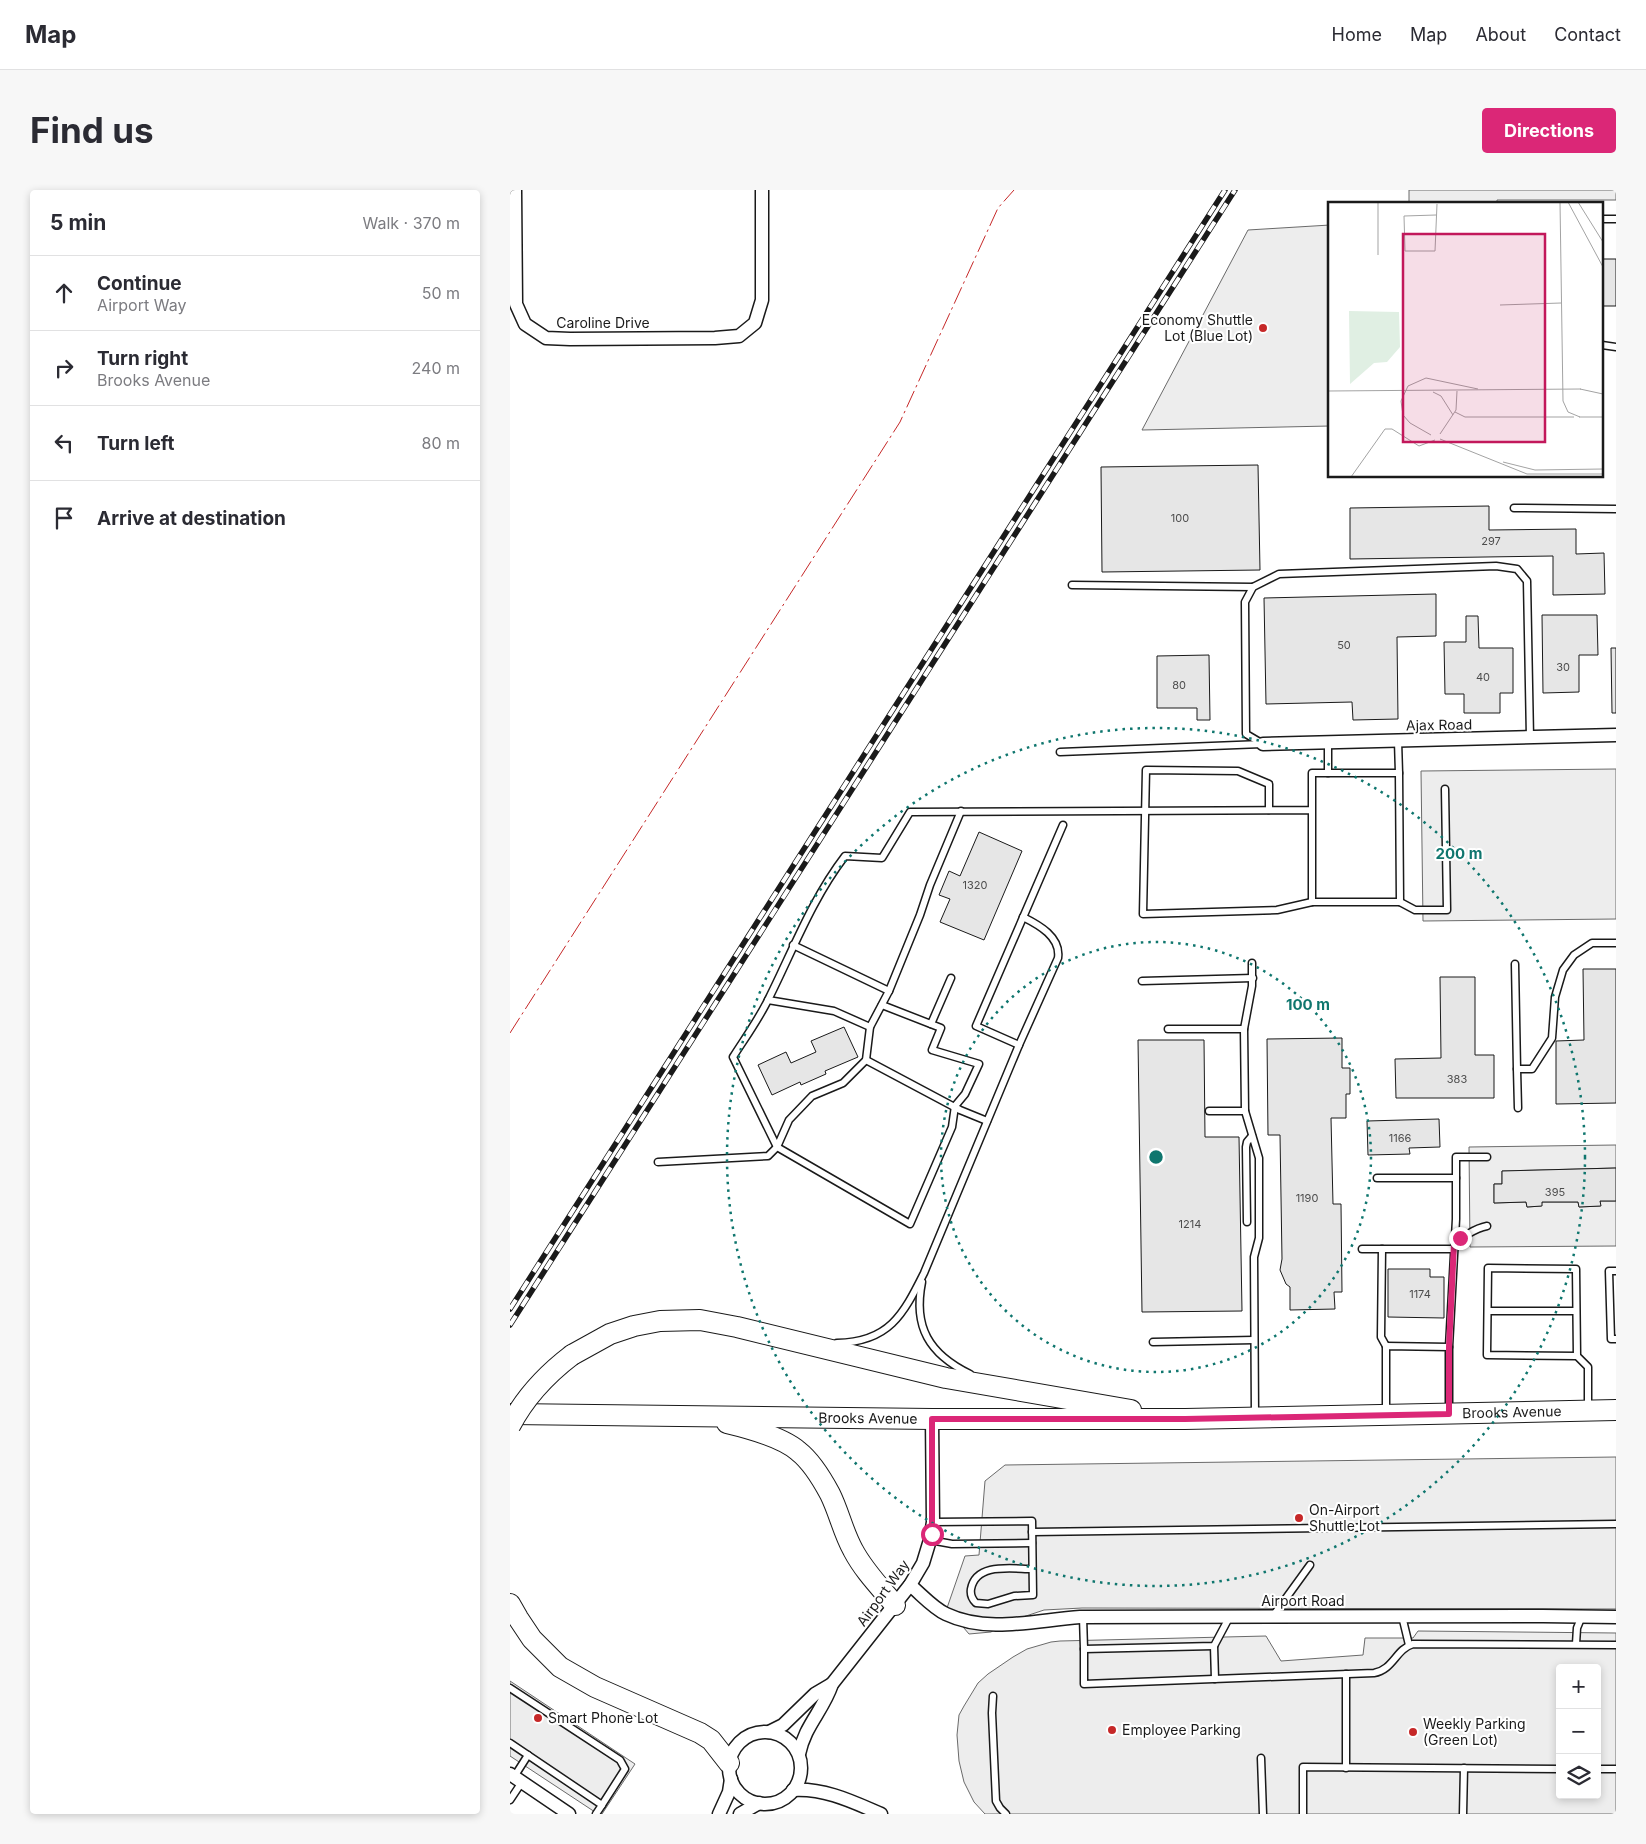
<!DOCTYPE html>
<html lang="en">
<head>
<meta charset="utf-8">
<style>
	body { margin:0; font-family:Inter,sans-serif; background:#f7f7f7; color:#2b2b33 }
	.controls { position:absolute; right:15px; bottom:15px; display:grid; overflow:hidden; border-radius:5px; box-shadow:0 2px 8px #0003 }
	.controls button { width:45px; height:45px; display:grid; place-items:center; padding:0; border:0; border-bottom:1px solid #e1e1e2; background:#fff; color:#2b2b33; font:25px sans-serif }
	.stop { position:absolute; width:15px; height:15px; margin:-11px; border:4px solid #db2777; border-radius:50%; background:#fff }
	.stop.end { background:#db2777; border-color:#fff; box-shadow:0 1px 5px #0008 }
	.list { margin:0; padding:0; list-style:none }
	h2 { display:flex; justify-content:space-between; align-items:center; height:65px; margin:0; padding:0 20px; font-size:21px }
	h2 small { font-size:16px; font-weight:400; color:#7c7c81 }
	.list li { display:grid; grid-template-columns:32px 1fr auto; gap:15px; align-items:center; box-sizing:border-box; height:75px; padding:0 20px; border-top:1px solid #e1e1e2 }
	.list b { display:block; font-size:19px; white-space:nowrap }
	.list p { margin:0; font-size:16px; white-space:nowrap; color:#7c7c81 }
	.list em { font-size:16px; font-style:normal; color:#7c7c81 }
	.icon { flex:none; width:28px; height:28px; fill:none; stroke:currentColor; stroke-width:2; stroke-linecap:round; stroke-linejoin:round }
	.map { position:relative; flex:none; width:1106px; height:1624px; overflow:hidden; border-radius:5px }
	header { display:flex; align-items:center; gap:30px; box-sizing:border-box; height:70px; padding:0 25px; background:#fff; border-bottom:1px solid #e1e1e2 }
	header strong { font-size:24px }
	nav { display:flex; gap:28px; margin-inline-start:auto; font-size:18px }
	.intro { display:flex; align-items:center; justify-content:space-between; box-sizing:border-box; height:120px; padding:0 30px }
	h1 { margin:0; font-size:35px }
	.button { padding:12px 22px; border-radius:5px; background:#db2777; color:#fff; font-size:18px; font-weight:700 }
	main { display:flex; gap:30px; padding:0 30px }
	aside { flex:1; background:#fff; border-radius:5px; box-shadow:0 2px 8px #0003 }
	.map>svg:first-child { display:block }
	.parking { fill:#ededed; stroke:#6a6a6a; fill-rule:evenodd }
	.building { fill:#e6e6e6; stroke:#1a1a1a }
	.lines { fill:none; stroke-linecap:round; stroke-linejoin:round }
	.service-casing { stroke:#1a1a1a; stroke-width:9 }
	.minor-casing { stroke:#1a1a1a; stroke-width:15 }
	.primary-casing { stroke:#1a1a1a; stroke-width:22 }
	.service { stroke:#fff; stroke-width:6 }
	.minor { stroke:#fff; stroke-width:12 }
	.primary { stroke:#fff; stroke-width:20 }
	.rail-casing { stroke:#1a1a1a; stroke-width:5.5 }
	.rail { stroke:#fff; stroke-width:4; stroke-dasharray:11; stroke-linecap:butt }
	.primary-bridge-casing { stroke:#1a1a1a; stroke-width:22; stroke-linecap:butt }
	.primary-bridge { stroke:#fff; stroke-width:20 }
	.power { stroke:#c62828; stroke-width:1; stroke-dasharray:18 4 2.5 4; stroke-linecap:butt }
	.route { stroke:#db2777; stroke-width:6 }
	.ring { fill:none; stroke:#0f766e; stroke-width:2.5; stroke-dasharray:2.5 5 }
	.poi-dot { fill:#c62828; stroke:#fff; stroke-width:2 }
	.labels { text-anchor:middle; stroke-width:4; stroke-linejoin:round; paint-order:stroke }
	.number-label { font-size:11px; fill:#4d4d4d }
	.poi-label { font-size:14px; fill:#1a1a1a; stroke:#fff; text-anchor:start }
	.street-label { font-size:14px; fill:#1a1a1a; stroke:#fff }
	.inset-road { fill:none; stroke:#a3a3a3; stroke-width:1 }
	.view { fill:#c2185b; fill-opacity:0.15; stroke:#c2185b; stroke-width:2.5 }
	.inset-edge { fill:none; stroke:#1a1a1a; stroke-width:2.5 }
	.centre { fill:#0f766e; stroke:#fff; stroke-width:2.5 }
	.ring-label { font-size:15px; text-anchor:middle; font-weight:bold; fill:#0f766e; stroke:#fff; stroke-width:4; stroke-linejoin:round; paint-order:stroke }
</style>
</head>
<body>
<header>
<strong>Map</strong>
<nav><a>Home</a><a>Map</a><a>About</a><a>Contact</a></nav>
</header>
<div class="intro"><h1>Find us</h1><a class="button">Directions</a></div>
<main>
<aside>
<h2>5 min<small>Walk · 370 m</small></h2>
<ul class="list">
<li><svg class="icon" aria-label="ahead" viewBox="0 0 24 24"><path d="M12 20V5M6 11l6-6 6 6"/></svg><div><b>Continue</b><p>Airport Way</p></div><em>50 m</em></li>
<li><svg class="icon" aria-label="right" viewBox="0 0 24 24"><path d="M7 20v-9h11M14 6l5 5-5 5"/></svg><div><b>Turn right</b><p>Brooks Avenue</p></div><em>240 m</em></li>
<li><svg class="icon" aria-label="left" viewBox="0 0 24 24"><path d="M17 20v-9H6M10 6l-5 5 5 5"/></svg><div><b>Turn left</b></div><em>80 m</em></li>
<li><svg class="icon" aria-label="arrive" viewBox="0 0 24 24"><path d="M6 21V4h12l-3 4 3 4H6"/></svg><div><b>Arrive at destination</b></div></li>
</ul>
</aside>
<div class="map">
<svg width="1106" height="1624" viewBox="0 0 1106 1624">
	<rect width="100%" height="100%" fill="#fff"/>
	<g class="parking">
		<polygon points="899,0 1106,0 1106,10 987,10 987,14 899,14"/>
		<polygon points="820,35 820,236 632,240 738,40"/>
		<polygon points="1106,579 1106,729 913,731 911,581"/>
		<polygon points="1106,955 1106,978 992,981 992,994 984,994 984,1013 1016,1012 1017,1017 1031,1016 1032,1012 1068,1012 1069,1017 1090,1016 1090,1011 1106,1011 1106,1056 960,1057 959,957"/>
		<polygon points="1106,1267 1106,1419 572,1418 534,1420 495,1433 481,1442 459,1444 437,1418 455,1366 469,1365 475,1291 495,1275"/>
		<path d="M908 1441 1106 1443V1624H475L464 1612 454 1592 449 1571 447 1545 449 1525 454 1516 468 1493 478 1484 503 1467 517 1459 541 1452 550 1451 756 1446 771 1471 853 1465 855 1448H903ZM1050 1478H1087V1605H1050Z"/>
		<polygon points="0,1491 125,1574 92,1624 88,1624 0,1566"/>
	</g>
	<g class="building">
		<rect x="1092" y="69" width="14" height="47"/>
		<polygon points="748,275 750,380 592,382 591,277"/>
		<polygon points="979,316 979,340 1066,339 1066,364 1094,363 1095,404 1043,405 1043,366 840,369 840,318"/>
		<polygon points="926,404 926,446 887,447 888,529 843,530 842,512 756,514 754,408"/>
		<polygon points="1032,425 1087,425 1088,465 1069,465 1069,502 1033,503"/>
		<polygon points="956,426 968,426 969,458 1003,458 1003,503 990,503 990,523 954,523 954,504 935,504 934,452 956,452"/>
		<polygon points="1101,458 1106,458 1106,523 1102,523"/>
		<polygon points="699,465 700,530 687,530 687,518 647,518 647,466"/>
		<polygon points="469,642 512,661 474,750 430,732 440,709 429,705 439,681 450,686"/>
		<polygon points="1073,779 1106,779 1106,913 1046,914 1046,851 1074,850"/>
		<polygon points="930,787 965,787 965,865 984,865 984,908 886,908 885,869 931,868"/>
		<polygon points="334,837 348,867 315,881 316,884 291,895 290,892 262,905 248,875 276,862 281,873 306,862 301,851"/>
		<polygon points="832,848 832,878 840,878 840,904 836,904 836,928 821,928 823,1014 831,1014 832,1102 824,1102 825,1119 780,1120 780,1097 776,1094 770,1080 772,1069 770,945 758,945 757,849"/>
		<polygon points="628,850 694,850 695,947 729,947 732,1121 632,1122"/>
		<polygon points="929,929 930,957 899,958 900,964 858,965 857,931"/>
		<polygon points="1106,978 1106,1011 1090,1011 1091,1016 1069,1017 1068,1012 1032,1012 1032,1016 1017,1017 1016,1012 984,1013 984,994 992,994 992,981"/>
		<polygon points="878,1079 920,1079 920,1087 934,1087 934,1128 878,1127"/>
	</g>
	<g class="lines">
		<g class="service-casing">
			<g id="service">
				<polyline points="1092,29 1106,29"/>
				<polyline points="1092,155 1106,157"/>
				<polyline points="1004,318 1106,319"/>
				<polyline points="562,395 743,397"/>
				<polyline points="888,551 889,583"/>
				<polyline points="818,553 818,583"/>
				<polyline points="753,554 736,544 735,412 743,397 769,384 986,376 1007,379 1017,391 1020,548"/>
				<polyline points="550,562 752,554"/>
				<polyline points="759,620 759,594 728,581 636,580 633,724 767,720 802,712"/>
				<polyline points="890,712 905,720 937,720 935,599"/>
				<polyline points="283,755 379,801"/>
				<polyline points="742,773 742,796 734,839 735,921 749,968 749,1048 744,1067 745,1224"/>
				<polyline points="1005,774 1007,879"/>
				<polyline points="632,791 743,788"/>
				<polyline points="258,810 324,821 360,837"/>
				<path d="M372 815 431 838 422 860 469 874 455 904 445 916 442 937 400 1034 267 957 223 867C235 848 249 829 259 808 283 760 302 709 335 666L372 668 400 622 802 620V583H889L890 712H802V620"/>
				<polyline points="421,834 441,788"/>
				<polyline points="658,839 734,839"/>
				<polyline points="509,855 466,836 553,635"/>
				<polyline points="356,870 450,920 477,931"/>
				<polyline points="1008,918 1007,879 1022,879 1042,848 1045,807 1053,780 1064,765 1082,753 1106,753"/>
				<polyline points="699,921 735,921"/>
				<polyline points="148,972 258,966 267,957 279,930 302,906 333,893 356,870 360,837 379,801 410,725 420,695 451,621"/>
				<polyline points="867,988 946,988"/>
				<polyline points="737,1032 736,957 737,952 742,946"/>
				<path d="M945 1050C958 1046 962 1039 977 1036"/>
				<polyline points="852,1059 944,1059"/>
				<polyline points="872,1059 871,1147 876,1156"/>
				<polyline points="1106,1081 1099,1081 1101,1149 1106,1149"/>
				<path d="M412 1092C403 1137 419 1164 460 1184"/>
				<polyline points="978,1121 1066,1121"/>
				<polyline points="643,1152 744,1150"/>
				<path d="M327 1153C379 1152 393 1125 414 1083L509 855 548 768C551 747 529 735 513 727"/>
				<polyline points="939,1157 946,1029 946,967 977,967"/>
				<polyline points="1067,1166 977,1165 978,1078 1066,1079 1067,1166 1078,1177 1078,1217"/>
				<polyline points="876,1223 876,1156 939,1157 939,1220"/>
				<path d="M423 1332 522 1331 523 1405 504 1406 478 1414 466 1413C462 1409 460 1405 461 1399 466 1372 503 1379 522 1379"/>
				<polyline points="522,1342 1106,1334"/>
				<polyline points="420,1350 442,1354 522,1353"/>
				<polyline points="763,1426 800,1375"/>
				<polyline points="892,1426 899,1455"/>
				<polyline points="573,1427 574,1459 704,1456 720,1426"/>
				<polyline points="1066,1454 1067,1438 1072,1426"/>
				<polyline points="704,1456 705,1489"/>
				<path d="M574 1459V1494L864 1483C883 1480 886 1459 903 1454L1106 1455"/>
				<polyline points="0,1498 110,1570 115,1579 92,1615"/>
				<polyline points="483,1506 482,1523 486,1611 490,1618 496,1624"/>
				<polyline points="0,1553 92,1615 86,1624"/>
				<polyline points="751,1568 753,1624"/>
				<polyline points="836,1578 836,1484"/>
				<polyline points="1087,1579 1106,1579"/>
				<polyline points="4,1587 18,1565"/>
				<polyline points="0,1610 12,1592"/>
				<polyline points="793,1624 793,1577 1050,1579"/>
				<polyline points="953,1624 954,1578"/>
			</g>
		</g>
		<g class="minor-casing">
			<g id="minor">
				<polyline points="5,0 6,114 15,134 36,148 60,149 205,148 229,146 245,133 252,110 252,0"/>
				<polyline points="753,554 1106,545"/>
				<path d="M400 1395C412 1405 423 1418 436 1424 478 1444 526 1430 570 1427L1033 1426 1106 1427"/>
				<polyline points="259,1542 273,1535 305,1504 322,1494"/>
				<circle cx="255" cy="1578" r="36"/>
				<path d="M289 1564C295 1535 313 1521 322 1494L400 1395 413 1373 420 1350 423 1332 422 1229"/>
				<polyline points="0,1584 59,1624"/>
				<path d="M283 1600C315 1598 343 1612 371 1624"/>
				<polyline points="209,1624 219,1602 221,1589"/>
				<polyline points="230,1624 249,1613"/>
			</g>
		</g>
		<g class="primary-casing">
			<g id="primary">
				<polyline points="62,1165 100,1144 124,1136 150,1131 190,1130 227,1137 436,1188 621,1220"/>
				<path id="s1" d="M0 1224 422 1229H675L1106 1220"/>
				<path d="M217 1233C238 1238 272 1247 288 1261 301 1271 312 1289 320 1304 329 1322 333 1342 343 1360 354 1381 370 1397 385 1415"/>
				<polyline points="0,1414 8,1428 22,1449 50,1477 85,1497 190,1543 201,1550 219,1573"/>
			</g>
		</g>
		<use href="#service" class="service"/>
		<use href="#minor" class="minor"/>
		<use href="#primary" class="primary"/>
		<g class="rail-casing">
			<g id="rail">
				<polyline points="0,1119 715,0"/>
				<polyline points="0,1135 725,0"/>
			</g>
		</g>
		<use href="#rail" class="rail"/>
		<g class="primary-bridge-casing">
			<path id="primary-bridge" d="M0 1236C15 1207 37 1184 62 1165"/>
		</g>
		<use href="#primary-bridge" class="primary-bridge"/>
		<polyline class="power" points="0,843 390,232 488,18 504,0"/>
	</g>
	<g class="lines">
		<polyline class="route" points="422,1344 422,1229 675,1229 939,1224 939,1157 944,1054 945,1050 950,1048"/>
	</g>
	<g class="ring">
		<circle cx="646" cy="967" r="215"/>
		<circle cx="646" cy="967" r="429"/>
	</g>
	<g class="poi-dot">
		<circle cx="753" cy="138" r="5"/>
		<circle cx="789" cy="1328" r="5"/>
		<circle cx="28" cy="1528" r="5"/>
		<circle cx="602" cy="1540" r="5"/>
		<circle cx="903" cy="1542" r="5"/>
	</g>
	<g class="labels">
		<g class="number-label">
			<text x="670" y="332">100</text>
			<text x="981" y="355">297</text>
			<text x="834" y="459">50</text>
			<text x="1053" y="481">30</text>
			<text x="973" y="491">40</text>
			<text x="669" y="499">80</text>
			<text x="465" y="699">1320</text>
			<text x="947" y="893">383</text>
			<text x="890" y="952">1166</text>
			<text x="1045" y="1006">395</text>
			<text x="797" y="1012">1190</text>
			<text x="680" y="1038">1214</text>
			<text x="910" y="1108">1174</text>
		</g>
		<g class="poi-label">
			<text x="743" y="135" text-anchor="end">Economy Shuttle<tspan x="743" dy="16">Lot (Blue Lot)</tspan></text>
			<text x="799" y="1325">On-Airport<tspan x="799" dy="16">Shuttle Lot</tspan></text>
			<text x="38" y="1533">Smart Phone Lot</text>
			<text x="913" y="1539">Weekly Parking<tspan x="913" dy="16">(Green Lot)</tspan></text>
			<text x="612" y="1545">Employee Parking</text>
		</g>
		<g class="street-label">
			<text x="93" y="138">Caroline Drive</text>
			<text transform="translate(929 535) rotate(-1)" y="5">Ajax Road</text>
			<text dy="5" stroke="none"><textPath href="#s1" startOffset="1002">Brooks Avenue</textPath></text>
			<text dy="5" stroke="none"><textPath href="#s1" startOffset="358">Brooks Avenue</textPath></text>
			<text transform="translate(373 1403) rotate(-54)" y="5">Airport Way</text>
			<text x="793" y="1416">Airport Road</text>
		</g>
	</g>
	<g transform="translate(818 12)">
		<rect width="275" height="275" fill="#fff"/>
		<path d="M21 109 71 110 72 145 59 160 46 161 22 182Z" fill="#e0efe3"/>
		<path class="inset-road" d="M50 0V53M232 0 235 199 240 210 252 215M240 0 275 65M250 0 275 40M108 13 76 14 77 49H107L109 2M172 103 233 101M252 187 275 192M0 189 253 187M105 190 113 194 125 213M127 210 137 215H246M251 215H275M112 232 128 208 129 189M103 233 82 221 75 213 73 199 80 184 98 176 150 187M112 237 199 272H275M175 260 207 268 275 267M23 275 57 227H64L91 244 107 238"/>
		<path class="view" d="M75 32H217V240H75Z"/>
		<rect width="275" height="275" class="inset-edge"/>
	</g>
	<circle cx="646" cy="967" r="8" class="centre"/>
	<g class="ring-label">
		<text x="949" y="669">200 m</text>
		<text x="798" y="820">100 m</text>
	</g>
</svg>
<div class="controls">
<button>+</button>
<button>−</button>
<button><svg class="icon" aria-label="layers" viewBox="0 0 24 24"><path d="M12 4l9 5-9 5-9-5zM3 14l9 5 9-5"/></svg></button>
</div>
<div class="stop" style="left:422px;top:1344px"></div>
<div class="stop end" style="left:950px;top:1048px"></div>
</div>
</main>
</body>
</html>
